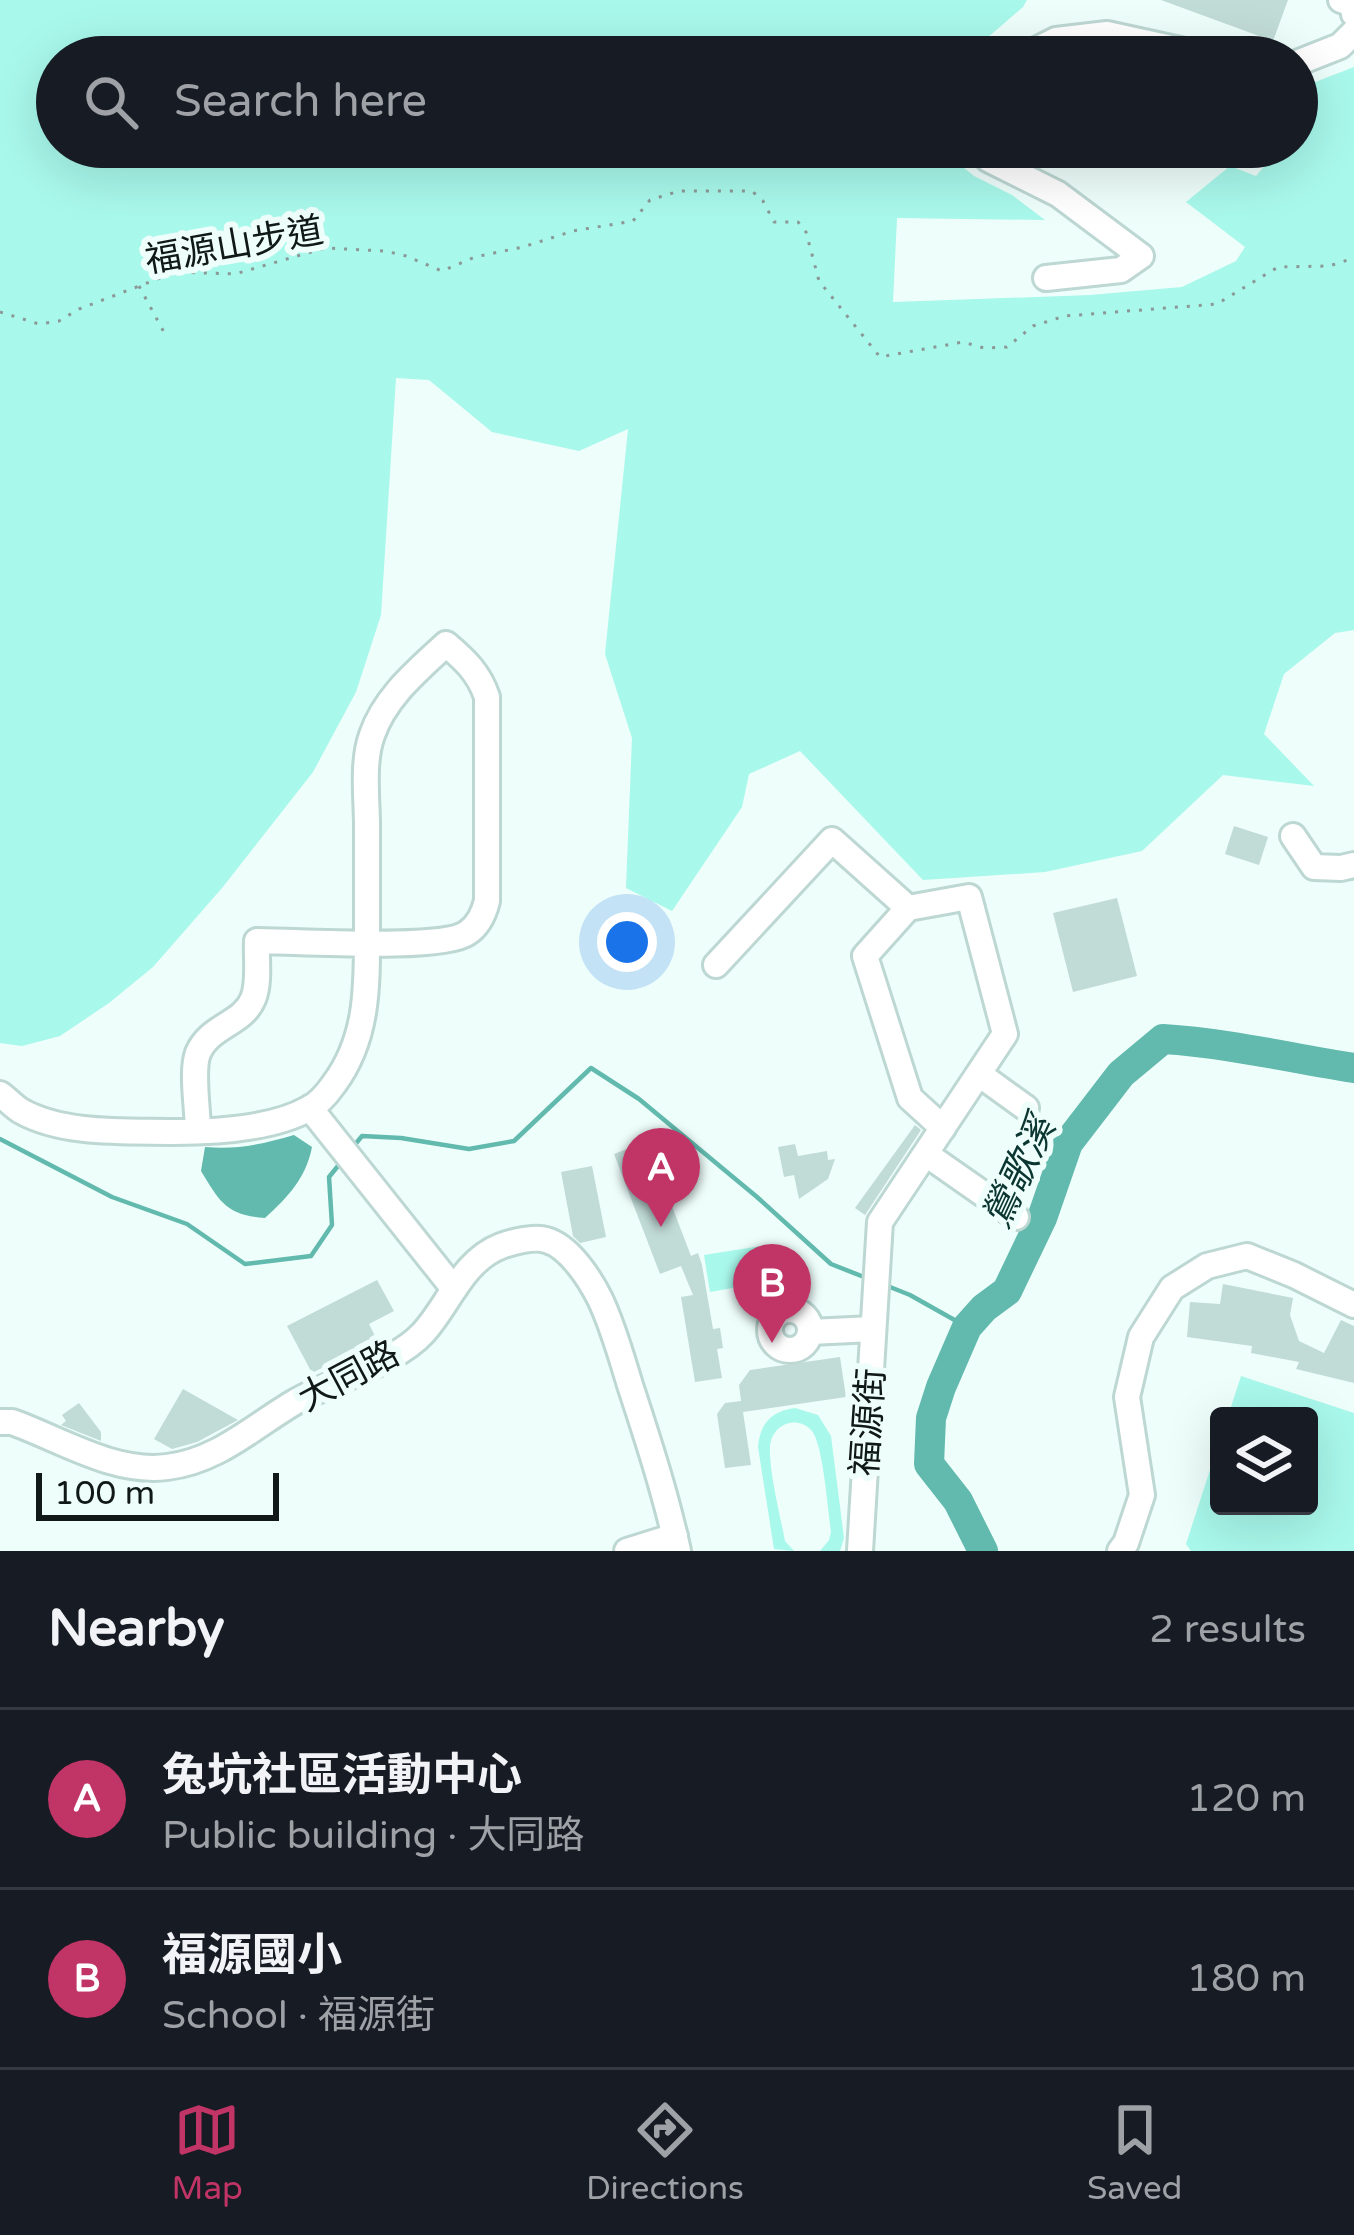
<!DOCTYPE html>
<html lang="en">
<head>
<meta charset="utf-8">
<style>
	body { margin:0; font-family:"Varela Round","Noto Sans TC",sans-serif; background:#20242c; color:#f1f3f6 }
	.controls { position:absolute; right:36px; bottom:36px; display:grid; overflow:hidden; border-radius:12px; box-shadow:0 12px 48px #0002 }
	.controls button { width:108px; height:108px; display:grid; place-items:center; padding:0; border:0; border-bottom:3px solid #363941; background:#171b24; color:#f1f3f6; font:60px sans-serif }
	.scale { position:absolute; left:36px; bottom:30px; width:243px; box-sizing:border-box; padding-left:12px; border:6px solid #101918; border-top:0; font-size:33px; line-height:42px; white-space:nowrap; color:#101918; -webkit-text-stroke:9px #eefefb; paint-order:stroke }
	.you { position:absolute; left:627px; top:942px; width:42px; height:42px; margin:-30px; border:9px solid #fff; border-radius:50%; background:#1a73e8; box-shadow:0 0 0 18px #1a73e833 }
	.badge { display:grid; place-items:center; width:78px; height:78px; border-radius:50%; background:#c03466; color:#fff; font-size:39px; font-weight:700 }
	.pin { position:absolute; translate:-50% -99px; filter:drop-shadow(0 3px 6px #0008) }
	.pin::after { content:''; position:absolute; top:63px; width:42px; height:36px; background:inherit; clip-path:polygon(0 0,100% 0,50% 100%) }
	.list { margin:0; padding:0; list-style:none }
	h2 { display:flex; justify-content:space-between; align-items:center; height:156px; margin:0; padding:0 48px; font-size:51px }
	h2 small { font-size:39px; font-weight:400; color:#9ea1a6 }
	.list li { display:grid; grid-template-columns:78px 1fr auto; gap:36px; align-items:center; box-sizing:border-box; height:180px; padding:0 48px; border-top:3px solid #363941 }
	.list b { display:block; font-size:45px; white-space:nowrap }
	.list p { margin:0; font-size:39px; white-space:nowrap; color:#9ea1a6 }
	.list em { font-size:39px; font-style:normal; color:#9ea1a6 }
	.icon { flex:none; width:66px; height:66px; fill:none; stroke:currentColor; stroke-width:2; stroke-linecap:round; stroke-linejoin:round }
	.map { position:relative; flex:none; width:1354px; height:1551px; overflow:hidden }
	.search { position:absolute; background:#171b24; box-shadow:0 12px 48px #0002; left:36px; right:36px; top:36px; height:132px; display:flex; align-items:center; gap:30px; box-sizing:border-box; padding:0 42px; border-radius:66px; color:#9ea1a6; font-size:45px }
	.sheet { height:516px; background:#171b24 }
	nav { display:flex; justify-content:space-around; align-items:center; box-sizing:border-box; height:168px; border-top:3px solid #363941; background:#171b24; font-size:33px; color:#9ea1a6 }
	nav a { display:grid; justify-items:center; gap:6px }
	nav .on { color:#c03466 }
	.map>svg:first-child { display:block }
	.green { fill:#a8f8eb }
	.water { fill:#62b9ad }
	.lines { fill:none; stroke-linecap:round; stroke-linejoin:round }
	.stream { stroke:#62b9ad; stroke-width:4.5 }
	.river { stroke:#62b9ad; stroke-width:30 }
	.building { fill:#c1dbd7 }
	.minor-casing { stroke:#bdd7d2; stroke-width:30 }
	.path { stroke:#8b9896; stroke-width:3; stroke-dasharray:3 9; stroke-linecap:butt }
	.minor { stroke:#fff; stroke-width:24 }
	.labels { text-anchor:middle; stroke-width:12; stroke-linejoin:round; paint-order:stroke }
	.street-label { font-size:36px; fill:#101918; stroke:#eefefb }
	.water-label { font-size:39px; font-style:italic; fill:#0a3530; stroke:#eefefb }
</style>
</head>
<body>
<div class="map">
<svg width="1354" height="1551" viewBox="0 0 1354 1551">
	<rect width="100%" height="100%" fill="#eefefb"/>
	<g class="green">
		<polygon points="0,0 1027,0 1023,7 965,57 57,57 57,147 938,147 974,176 1012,195 1045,220 897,218 893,302 1090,295 1182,287 1236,261 1245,247 1186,202 1230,166 1256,176 1271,158 1265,147 1297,147 1297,89 1354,67 1354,630 1335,633 1284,674 1264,734 1314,786 1223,775 1142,851 1045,872 923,880 800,751 749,774 742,807 672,911 626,888 632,738 605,654 628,429 579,451 492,432 429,380 396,378 381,615 356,692 313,772 222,888 153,967 109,1003 60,1036 22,1046 0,1043"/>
		<polygon points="767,1245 773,1281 710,1292 704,1255"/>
		<polygon points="1241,1376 1354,1413 1354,1551 1191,1551 1186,1544 1219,1442 1219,1506 1309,1506 1309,1416 1228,1416"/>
		<path d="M795 1408 818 1415 831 1436 844 1538 840 1551H820L829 1540 831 1532C828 1512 823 1441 811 1430 795 1414 771 1426 770 1447 769 1472 780 1515 785 1541L794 1551 774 1549 758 1447C760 1423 772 1411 795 1408Z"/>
	</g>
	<path class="water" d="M294 1135 312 1147C306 1178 288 1197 265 1218 226 1215 220 1202 201 1171L205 1147C237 1150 263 1144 294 1135Z"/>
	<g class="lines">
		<g class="stream">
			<polyline points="0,1139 112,1197 187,1224 245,1264 311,1256 332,1225 329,1177 342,1161"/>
			<polyline points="353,1147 362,1136 401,1138 469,1149 514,1141 591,1068 639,1099 757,1197 831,1264 869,1279"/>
			<polyline points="885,1285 910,1295 967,1327"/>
		</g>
		<path class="river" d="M983 1551 958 1501 929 1464 931 1418 941 1387 967 1327 984 1308 1007 1291 1042 1218 1068 1143 1121 1074 1163 1039C1228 1043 1290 1058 1354 1068"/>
	</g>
	<g class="building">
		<polygon points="1161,0 1288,0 1273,41"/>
		<polygon points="1234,826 1268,837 1259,865 1225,854"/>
		<polygon points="1117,898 1137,976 1073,992 1053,913"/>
		<polygon points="915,1125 921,1130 865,1215 855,1208"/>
		<polygon points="647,1141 691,1256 698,1253 702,1265 713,1329 720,1328 723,1348 717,1349 722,1378 695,1382 681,1297 693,1295 681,1266 660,1274 614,1154"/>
		<polygon points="795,1144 798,1156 827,1151 828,1160 835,1159 828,1179 799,1199 794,1175 784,1177 778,1147"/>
		<polygon points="592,1166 606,1237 580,1243 573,1236 561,1172"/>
		<polygon points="377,1280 394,1311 369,1324 377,1340 312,1373 287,1326"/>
		<polygon points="1223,1284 1293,1298 1290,1315 1299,1341 1324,1353 1341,1320 1354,1326 1354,1383 1296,1369 1299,1362 1251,1353 1252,1346 1187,1337 1190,1302 1220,1304"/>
		<polygon points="840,1357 846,1397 743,1412 751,1465 725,1468 717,1414 725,1403 741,1401 739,1385 750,1370"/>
		<polygon points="183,1389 238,1420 197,1442 172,1449 154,1439"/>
		<polygon points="79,1403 101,1432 101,1441 61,1425 66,1421 62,1415"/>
	</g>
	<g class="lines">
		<g class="minor-casing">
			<g id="minor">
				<polyline points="1341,0 1352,4 1354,14"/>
				<polyline points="1022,57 1056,40 1107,34 1212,57"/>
				<polyline points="1297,63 1340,46 1354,32"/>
				<polyline points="983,147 988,159 1058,194 1141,256 1121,270 1046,278"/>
				<polyline points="1293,836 1314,867 1341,868 1354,865"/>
				<polyline points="908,908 865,956 910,1098 943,1128"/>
				<polyline points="716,965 832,840 908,908 969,897 1005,1034 880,1222 860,1551"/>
				<polyline points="979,1074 1026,1108"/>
				<path d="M0 1094C7 1099 14 1107 21 1111 64 1135 126 1131 174 1132 214 1132 272 1129 308 1109 319 1104 327 1094 334 1084 369 1037 367 983 367 927 367 893 367 860 367 826 367 798 362 762 372 735 385 697 417 671 446 644 465 660 479 673 487 697V901C484 913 478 926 467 933 442 951 296 941 257 941 256 958 260 983 253 999 243 1024 209 1026 198 1053 191 1071 198 1110 198 1131"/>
				<polyline points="310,1108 454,1289"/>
				<polyline points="926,1154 1016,1217"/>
				<circle cx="790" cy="1330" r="20"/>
				<polyline points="810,1332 873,1329"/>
				<path d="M0 1422H12C60 1439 114 1474 167 1467 218 1461 254 1426 295 1402 331 1381 396 1363 423 1333 449 1305 462 1261 501 1246 512 1242 534 1236 546 1240 569 1246 590 1279 600 1299 613 1326 621 1356 630 1385 648 1440 666 1495 678 1551"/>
				<polyline points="627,1551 675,1536"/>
				<polyline points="1120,1551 1126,1543 1142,1495 1127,1397 1141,1337 1172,1288 1207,1266 1247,1256 1294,1275 1354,1305"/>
			</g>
		</g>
		<g class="path">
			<polyline points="139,286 166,336"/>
			<polyline points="0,312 39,324 59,321 79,309 176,272 235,274 325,248 385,251 406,256 442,271 475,257 523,247 573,231 633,221 650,200 679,191 752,191 763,201 774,222 798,222 806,232 819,281 880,357 963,342 984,348 1007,347 1033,326 1065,316 1217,304 1278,267 1329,266 1354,258"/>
		</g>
		<use href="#minor" class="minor"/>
	</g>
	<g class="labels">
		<g class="street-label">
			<text transform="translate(234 244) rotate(-10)" y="13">福源山步道</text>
			<text transform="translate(348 1375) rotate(-28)" y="13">大同路</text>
			<text transform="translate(867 1422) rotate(-86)" y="13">福源街</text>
		</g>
		<g class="water-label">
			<text transform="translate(1018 1172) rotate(-65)" y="14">鶯歌溪</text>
		</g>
	</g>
</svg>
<div class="controls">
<button><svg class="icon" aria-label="layers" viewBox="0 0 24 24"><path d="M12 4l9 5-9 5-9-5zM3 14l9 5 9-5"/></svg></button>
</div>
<div class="scale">100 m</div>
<div class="you"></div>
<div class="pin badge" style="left:661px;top:1227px">A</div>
<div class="pin badge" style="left:772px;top:1343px">B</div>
<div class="search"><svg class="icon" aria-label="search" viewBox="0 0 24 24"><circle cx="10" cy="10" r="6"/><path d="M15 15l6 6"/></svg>Search here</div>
</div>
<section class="sheet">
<h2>Nearby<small>2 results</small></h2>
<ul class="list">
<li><span class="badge">A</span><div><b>兔坑社區活動中心</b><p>Public building · 大同路</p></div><em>120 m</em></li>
<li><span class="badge">B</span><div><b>福源國小</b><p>School · 福源街</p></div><em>180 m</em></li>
</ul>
</section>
<nav>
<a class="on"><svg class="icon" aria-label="map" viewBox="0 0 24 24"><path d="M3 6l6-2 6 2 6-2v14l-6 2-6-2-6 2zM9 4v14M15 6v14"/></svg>Map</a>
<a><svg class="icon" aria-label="directions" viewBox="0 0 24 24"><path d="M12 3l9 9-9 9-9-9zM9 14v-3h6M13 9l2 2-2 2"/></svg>Directions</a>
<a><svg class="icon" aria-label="saved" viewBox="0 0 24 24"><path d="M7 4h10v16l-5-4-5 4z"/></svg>Saved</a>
</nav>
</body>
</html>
